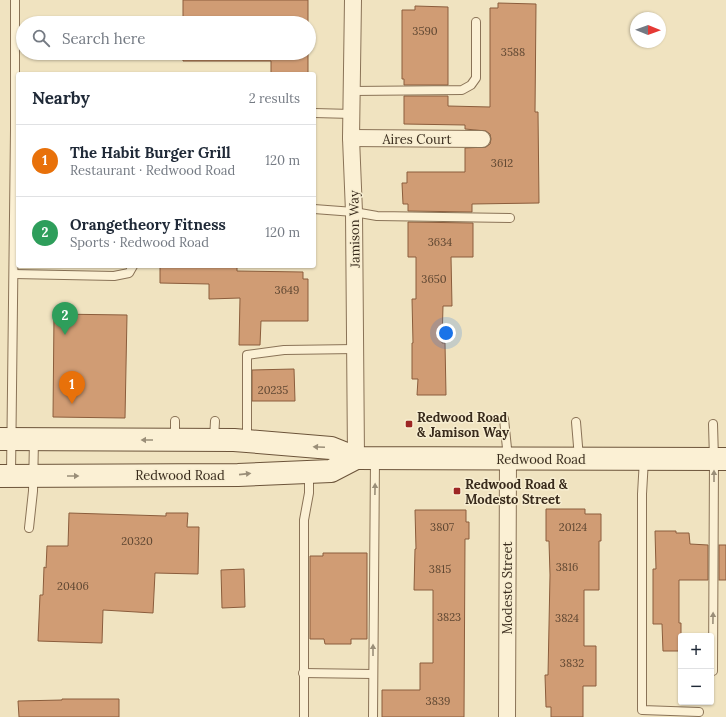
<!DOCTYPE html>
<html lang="en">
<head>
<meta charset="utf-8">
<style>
	body { margin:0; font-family:Lora,serif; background:#f2f2f3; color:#1f2937 }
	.controls { position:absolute; right:12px; bottom:12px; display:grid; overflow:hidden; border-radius:4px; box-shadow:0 1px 3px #0004 }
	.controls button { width:36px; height:36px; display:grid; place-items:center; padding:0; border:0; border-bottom:1px solid #e0e1e3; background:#fff; color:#1f2937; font:20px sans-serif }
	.compass { position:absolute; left:630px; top:12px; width:36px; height:36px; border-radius:50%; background:#fff; box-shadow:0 1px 3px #0004; rotate:91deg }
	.you { position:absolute; left:446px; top:333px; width:14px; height:14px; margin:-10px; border:3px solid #fff; border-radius:50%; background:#1a73e8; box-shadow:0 0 0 6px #1a73e833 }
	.badge { display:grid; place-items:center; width:26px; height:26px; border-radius:50%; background:#9d2624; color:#fff; font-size:13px; font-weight:700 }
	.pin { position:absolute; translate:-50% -33px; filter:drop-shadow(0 1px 2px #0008) }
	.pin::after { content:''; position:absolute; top:21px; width:14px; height:12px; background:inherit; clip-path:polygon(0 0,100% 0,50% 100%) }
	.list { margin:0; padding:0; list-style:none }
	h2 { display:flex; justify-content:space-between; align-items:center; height:52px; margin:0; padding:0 16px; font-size:17px }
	h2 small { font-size:13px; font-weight:400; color:#747a83 }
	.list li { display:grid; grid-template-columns:26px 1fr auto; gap:12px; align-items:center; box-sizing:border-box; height:72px; padding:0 16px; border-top:1px solid #e0e1e3 }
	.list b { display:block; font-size:15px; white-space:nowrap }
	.list p { margin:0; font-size:13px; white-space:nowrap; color:#747a83 }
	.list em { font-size:13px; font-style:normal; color:#747a83 }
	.icon { flex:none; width:22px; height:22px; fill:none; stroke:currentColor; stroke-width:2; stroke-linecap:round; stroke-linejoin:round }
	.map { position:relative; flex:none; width:726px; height:717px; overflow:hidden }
	.search { position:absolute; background:#fff; box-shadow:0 1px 3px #0004; left:16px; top:16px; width:300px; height:44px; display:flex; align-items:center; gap:10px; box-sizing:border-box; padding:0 14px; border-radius:22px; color:#747a83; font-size:15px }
	.panel { position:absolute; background:#fff; box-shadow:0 1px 3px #0004; left:16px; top:72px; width:300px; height:196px; border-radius:4px }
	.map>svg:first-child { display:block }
	.building { fill:#d09c74; stroke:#8b5d3c }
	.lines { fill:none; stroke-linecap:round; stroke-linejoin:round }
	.service-casing { stroke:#8a7357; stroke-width:10 }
	.minor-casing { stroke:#8a7357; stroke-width:18 }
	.secondary-casing { stroke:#6c543a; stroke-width:24 }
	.service { stroke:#fbf0d4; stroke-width:8 }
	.minor { stroke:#fbf0d4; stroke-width:16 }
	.secondary { stroke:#fbf0d4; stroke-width:22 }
	.oneway { fill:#9a8e78 }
	.poi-dot { fill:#9d2624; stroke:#f7edd0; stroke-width:1.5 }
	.labels { text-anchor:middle; stroke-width:3; stroke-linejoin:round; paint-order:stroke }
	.number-label { font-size:11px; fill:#5f4732 }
	.street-label { font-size:13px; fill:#392b1c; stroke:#f7edd0 }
	.poi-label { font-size:13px; font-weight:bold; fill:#392b1c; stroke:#f7edd0; text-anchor:start }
</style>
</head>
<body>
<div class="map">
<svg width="726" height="717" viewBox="0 0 726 717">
	<rect width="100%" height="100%" fill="#f0e3c0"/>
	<g class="building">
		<rect x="183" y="0" width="125" height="23"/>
		<polygon points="498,3 536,4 535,112 538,112 539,203 472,204 472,212 408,211 408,204 403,204 402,183 407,183 407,172 465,172 465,148 486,147 490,144 491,139 490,134 486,131 465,129 465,125 404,124 404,96 448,96 448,106 490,107 490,8 498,8"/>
		<polygon points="415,6 448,7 448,85 404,85 404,79 402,79 402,10 415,10"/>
		<polygon points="183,53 308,53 308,74 271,74 271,61 183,61"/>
		<polygon points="408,222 473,223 473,257 451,257 452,306 443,306 442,343 445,343 446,395 417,395 418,379 412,379 412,343 413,343 412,299 416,299 416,257 408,257"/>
		<polygon points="160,266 237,266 237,271 303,272 303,279 308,279 308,321 261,321 260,345 239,345 240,298 209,299 209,284 160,283"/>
		<polygon points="54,314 127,315 125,418 53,417"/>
		<polygon points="294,369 295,401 252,401 252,370"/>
		<polygon points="546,509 585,509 585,514 601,514 601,541 599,541 599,590 584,590 584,646 596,646 596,686 583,686 583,717 551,717 551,707 546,707 545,675 548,675 550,575 549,541 546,541"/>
		<polygon points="415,510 466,510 466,522 469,522 469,539 465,539 464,717 382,717 382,690 420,690 420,663 433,663 433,590 414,590 415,549 416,549"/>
		<polygon points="69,513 166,516 166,513 188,513 187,527 199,527 198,574 155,573 153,613 103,610 102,643 38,641 40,595 43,595 44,567 46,568 47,546 68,546"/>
		<polygon points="655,531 676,531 676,533 689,533 690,544 708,545 708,580 679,580 679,623 681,623 681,651 663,651 662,624 653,624 653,569 656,569"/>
		<rect x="719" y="545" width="7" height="35"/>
		<polygon points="323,553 367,553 367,639 351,639 351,644 325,644 324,639 310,639 310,556 323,556"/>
		<polygon points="244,569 245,607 222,608 221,570"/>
		<polygon points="62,699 119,699 119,717 19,717 18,701 62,700"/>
	</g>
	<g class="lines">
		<g class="service-casing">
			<g id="service">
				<polyline points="352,91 462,90 471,85 476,78 476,22"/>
				<polyline points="314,113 352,114"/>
				<polyline points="314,209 354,212 377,216 510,218"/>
				<polyline points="14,274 114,276 129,273 133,266"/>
				<polyline points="504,419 508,458"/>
				<polyline points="576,422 579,458"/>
				<polyline points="175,438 175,421"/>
				<polyline points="214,439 215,421"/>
				<polyline points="247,439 247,355 284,350 355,349"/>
				<polyline points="644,459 642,494 642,710 699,712"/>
				<polyline points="11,475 15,130 15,0"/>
				<polyline points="29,528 33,491 34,439"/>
				<polyline points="713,671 714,459 713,424"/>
				<polyline points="303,673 373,674"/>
				<polyline points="304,717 304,520 309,493 309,472"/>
				<polyline points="373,717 375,459"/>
			</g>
		</g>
		<g class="minor-casing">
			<g id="minor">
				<polyline points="353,0 351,138 354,212 356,458"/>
				<polyline points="351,138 482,139"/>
				<polyline points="507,717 508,459"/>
			</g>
		</g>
		<g class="secondary-casing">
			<g id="secondary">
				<polyline points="0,439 234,440 331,448 356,458 726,459"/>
				<polyline points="0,476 238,475 331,471 356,458"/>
			</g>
		</g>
		<use href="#service" class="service"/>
		<use href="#minor" class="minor"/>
		<use href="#secondary" class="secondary"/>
	</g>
	<defs><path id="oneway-solid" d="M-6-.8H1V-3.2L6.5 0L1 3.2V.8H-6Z"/></defs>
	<g class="oneway">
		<use href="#oneway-solid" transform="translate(147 440) rotate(-180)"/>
		<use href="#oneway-solid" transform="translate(319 447) rotate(-177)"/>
		<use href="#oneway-solid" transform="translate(245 474) rotate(-6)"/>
		<use href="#oneway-solid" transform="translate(73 476)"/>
		<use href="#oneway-solid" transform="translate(714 476) rotate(-90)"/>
		<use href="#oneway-solid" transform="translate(375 489) rotate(-89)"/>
		<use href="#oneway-solid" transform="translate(713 618) rotate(-89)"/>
		<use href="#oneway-solid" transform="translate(373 650) rotate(-90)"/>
	</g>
	<g class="poi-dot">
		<rect x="405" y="420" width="8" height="8" rx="2"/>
		<rect x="453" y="487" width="8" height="8" rx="2"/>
	</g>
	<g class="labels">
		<g class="number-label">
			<text x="425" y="35">3590</text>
			<text x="513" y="56">3588</text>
			<text x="502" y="167">3612</text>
			<text x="440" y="246">3634</text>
			<text x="434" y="283">3650</text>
			<text x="287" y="294">3649</text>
			<text x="273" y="394">20235</text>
			<text x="442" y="531">3807</text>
			<text x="573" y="531">20124</text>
			<text x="137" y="545">20320</text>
			<text x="567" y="571">3816</text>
			<text x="440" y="573">3815</text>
			<text x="73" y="590">20406</text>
			<text x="449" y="621">3823</text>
			<text x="567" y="622">3824</text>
			<text x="572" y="667">3832</text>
			<text x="438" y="705">3839</text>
		</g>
		<g class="street-label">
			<text x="417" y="144">Aires Court</text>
			<text transform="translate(354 229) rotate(-91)" y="5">Jamison Way</text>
			<text x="541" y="464">Redwood Road</text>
			<text x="180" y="480">Redwood Road</text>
			<text transform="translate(507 588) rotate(-90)" y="5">Modesto Street</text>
		</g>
		<g class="poi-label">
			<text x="417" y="422">Redwood Road<tspan x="417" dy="15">&amp; Jamison Way</tspan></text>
			<text x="465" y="489">Redwood Road &amp;<tspan x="465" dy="15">Modesto Street</tspan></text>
		</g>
	</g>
</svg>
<div class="controls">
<button>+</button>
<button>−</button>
</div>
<svg class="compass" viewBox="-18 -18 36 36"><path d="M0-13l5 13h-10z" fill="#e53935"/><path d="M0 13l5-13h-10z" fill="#747a83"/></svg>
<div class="you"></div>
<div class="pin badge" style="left:72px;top:404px;background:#e8710a">1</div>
<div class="pin badge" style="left:65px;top:335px;background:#2e9e5b">2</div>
<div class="search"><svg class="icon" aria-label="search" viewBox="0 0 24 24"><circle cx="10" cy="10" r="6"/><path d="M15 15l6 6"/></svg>Search here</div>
<section class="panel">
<h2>Nearby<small>2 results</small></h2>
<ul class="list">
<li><span class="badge" style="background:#e8710a">1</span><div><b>The Habit Burger Grill</b><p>Restaurant · Redwood Road</p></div><em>120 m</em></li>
<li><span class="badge" style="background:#2e9e5b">2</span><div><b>Orangetheory Fitness</b><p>Sports · Redwood Road</p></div><em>120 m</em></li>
</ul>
</section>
</div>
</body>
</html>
